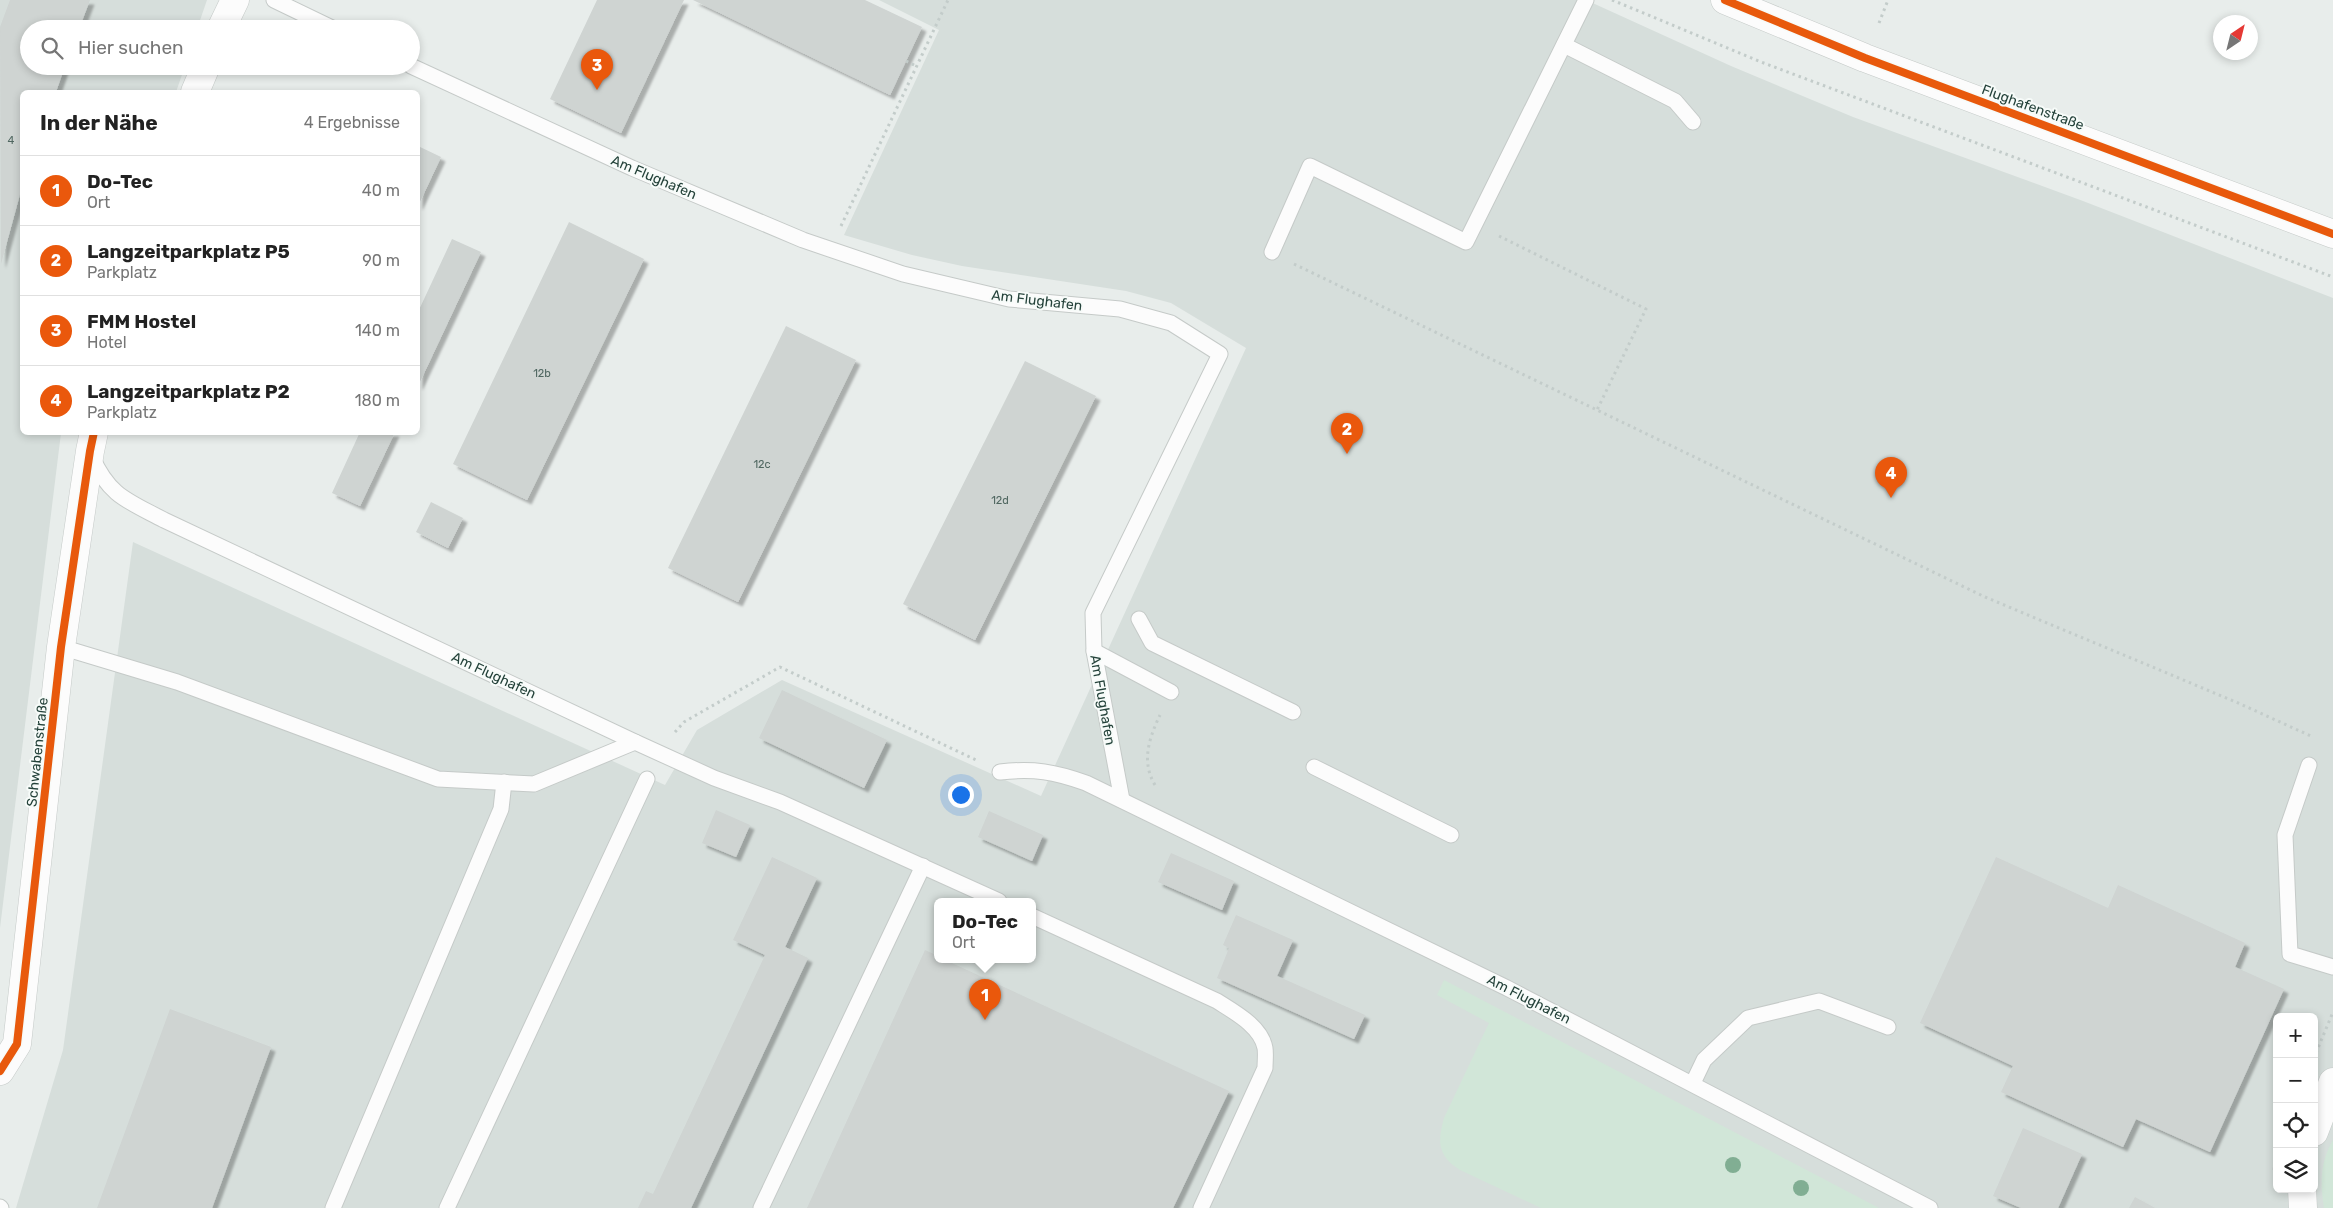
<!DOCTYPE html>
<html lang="de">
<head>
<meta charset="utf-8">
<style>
	body { margin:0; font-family:Rubik,sans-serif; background:#f2f2f2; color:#222 }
	.controls { position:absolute; right:15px; bottom:15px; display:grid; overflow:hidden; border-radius:8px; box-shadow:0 2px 8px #0003 }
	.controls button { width:45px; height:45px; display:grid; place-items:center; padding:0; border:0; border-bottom:1px solid #e0e0e0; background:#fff; color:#222; font:25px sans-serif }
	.compass { position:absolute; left:2213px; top:15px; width:45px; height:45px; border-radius:50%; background:#fff; box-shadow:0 2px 8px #0003; rotate:35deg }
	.you { position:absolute; left:960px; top:794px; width:18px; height:18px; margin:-12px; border:4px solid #fff; border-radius:50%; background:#1a73e8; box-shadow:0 0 0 8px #1a73e833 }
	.badge { display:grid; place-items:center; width:32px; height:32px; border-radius:50%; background:#ea580c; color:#fff; font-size:16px; font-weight:700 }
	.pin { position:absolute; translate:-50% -41px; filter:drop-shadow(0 1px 2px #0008) }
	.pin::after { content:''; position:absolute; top:26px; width:18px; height:15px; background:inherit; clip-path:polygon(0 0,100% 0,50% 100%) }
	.popup { position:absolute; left:934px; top:898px; width:102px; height:65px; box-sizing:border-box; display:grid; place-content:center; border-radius:8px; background:#fff; filter:drop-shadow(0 1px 4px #0005); font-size:16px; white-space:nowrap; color:#767676 }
	.popup b { font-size:19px; color:#222 }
	.popup::after { content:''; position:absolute; left:50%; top:100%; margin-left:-10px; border:10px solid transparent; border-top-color:#fff }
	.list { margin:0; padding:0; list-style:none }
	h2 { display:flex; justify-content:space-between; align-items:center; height:65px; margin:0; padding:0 20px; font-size:21px }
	h2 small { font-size:16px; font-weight:400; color:#767676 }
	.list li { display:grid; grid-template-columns:32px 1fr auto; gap:15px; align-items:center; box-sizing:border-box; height:70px; padding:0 20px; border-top:1px solid #e0e0e0 }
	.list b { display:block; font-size:19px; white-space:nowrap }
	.list p { margin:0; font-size:16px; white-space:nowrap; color:#767676 }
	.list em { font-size:16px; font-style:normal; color:#767676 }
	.icon { flex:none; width:28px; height:28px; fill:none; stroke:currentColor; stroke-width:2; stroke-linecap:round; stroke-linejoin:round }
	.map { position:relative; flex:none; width:2333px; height:1208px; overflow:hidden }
	.search { position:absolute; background:#fff; box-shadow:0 2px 8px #0003; left:20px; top:20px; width:400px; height:55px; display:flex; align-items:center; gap:12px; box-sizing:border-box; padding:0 18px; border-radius:28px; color:#767676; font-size:19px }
	.panel { position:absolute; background:#fff; box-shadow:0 2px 8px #0003; left:20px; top:90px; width:400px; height:345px; border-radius:8px }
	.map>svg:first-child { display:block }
	.built { fill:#d6dedb; fill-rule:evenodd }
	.green { fill:#d1e6d8 }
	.building { fill:#cfd4d2; filter:url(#shadow) }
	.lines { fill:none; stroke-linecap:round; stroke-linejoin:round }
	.service-casing { stroke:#c5cac8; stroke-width:17 }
	.minor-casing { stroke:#c5cac8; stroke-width:29 }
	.path { stroke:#c3ccca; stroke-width:3; stroke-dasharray:2.5 4; stroke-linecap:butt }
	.service { stroke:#fcfcfc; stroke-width:15 }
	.minor { stroke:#fcfcfc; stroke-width:28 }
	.cycleway-casing { stroke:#f7fbf9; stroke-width:11 }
	.cycleway { stroke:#e8590c; stroke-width:8 }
	.tree { fill:#81ae93 }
	.labels { text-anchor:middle; stroke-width:4; stroke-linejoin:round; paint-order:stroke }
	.number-label { font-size:11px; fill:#506761 }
	.street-label { font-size:14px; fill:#24423a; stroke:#f7fbf9 }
</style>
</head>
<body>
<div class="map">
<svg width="2333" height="1208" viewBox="0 0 2333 1208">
	<defs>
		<filter id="shadow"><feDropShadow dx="4.5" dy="4.5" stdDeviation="1" flood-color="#0004"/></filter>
	</defs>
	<rect width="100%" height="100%" fill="#e8edeb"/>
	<g class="built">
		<polygon points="0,0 207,0 197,29 29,29 29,66 185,66 176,92 22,92 22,432 61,433 0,928"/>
		<path d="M879 0H1586L1731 66 1853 117 2083 201 2333 298V1208H16L63 1050 133 542 665 785 697 730 782 680 1041 796 1246 348 1171 303 1126 291 962 266 912 255 844 235 939 30ZM938 901H1032V959H938ZM2277 1017H2314V1189H2277Z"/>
	</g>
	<g class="green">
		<path d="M1444 980 1879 1208H1541L1460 1170C1438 1156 1437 1143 1444 1118L1489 1023 1437 995Z"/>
		<path d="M2333 1140V1208H2324C2320 1183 2320 1162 2333 1140Z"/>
	</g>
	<g class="building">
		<polygon points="10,0 90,0 79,29 29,29 29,66 65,66 56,92 22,92 22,187 1,264 0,27"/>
		<polygon points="597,0 684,0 621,133 550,99"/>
		<polygon points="693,0 865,0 922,27 890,95"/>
		<polygon points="418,146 441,157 418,206"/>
		<polygon points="569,222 644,259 527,500 453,464"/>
		<polygon points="452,239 481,252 418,386 418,312"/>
		<polygon points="786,326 856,360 738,602 668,568"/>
		<polygon points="1025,361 1096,396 975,640 903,604"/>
		<polygon points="360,432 395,432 360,506 332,493"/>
		<polygon points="431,502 463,518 448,548 416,532"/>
		<polygon points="782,690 887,740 864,788 759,738"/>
		<polygon points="716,810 750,825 736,857 702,843"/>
		<polygon points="989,811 1043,835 1032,861 978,837"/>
		<polygon points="1171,853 1234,881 1222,910 1158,882"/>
		<polygon points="772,857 817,878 785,947 808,958 691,1208 638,1208 646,1191 653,1194 765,955 733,940"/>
		<polygon points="1996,857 2108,908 2118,885 2245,943 2235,967 2284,989 2210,1152 2136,1119 2123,1147 2001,1092 2013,1066 1920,1023"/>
		<polygon points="1236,915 1293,940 1277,976 1365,1015 1354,1039 1217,978 1229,948 1223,945"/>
		<polygon points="925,950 938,956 938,959 943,959 1229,1091 1173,1208 807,1208"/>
		<polygon points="170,1009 271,1047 212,1208 97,1208"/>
		<polygon points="2023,1128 2082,1154 2058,1208 2021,1208 1993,1196"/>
		<polygon points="2135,1197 2155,1208 2129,1208"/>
	</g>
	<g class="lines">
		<g class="service-casing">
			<g id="service">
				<polyline points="274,0 334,29"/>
				<polyline points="1564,45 1675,101 1693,122"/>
				<polyline points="411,66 632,168 803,240 903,274 1009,299 1120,309 1171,323 1220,354 1093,613 1094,651 1122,800"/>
				<polyline points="1272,252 1310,166 1466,242 1586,0"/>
				<path d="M92 457C109 496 128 501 164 520L635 742 714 778 780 802 999 901"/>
				<polyline points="1139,619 1152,643 1293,712"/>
				<polyline points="61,647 177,682 438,779 534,784 635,742"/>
				<polyline points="1094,651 1171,692"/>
				<polyline points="2309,765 2285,835 2290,954 2333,967"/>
				<polyline points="1314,767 1451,835"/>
				<path d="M1000 772C1034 768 1055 772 1086 783L1507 988 1930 1208"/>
				<path d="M1032 916 1217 1001C1234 1012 1261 1026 1265 1048 1266 1054 1265 1062 1265 1068L1201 1208"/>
				<polyline points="1693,1083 1704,1060 1748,1018 1819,1001 1888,1027"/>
				<polyline points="0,1207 1,1208"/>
				<polyline points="333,1208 501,809 504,782"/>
				<polyline points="447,1208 647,779"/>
				<polyline points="761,1208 923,866"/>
			</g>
		</g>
		<g class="minor-casing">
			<g id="minor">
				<polyline points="1725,0 1865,58 2333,234"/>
				<polyline points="221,29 235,0"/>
				<polyline points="195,92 206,66"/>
				<polyline points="0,1071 17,1044 61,647 90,451 94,432"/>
				<polyline points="2314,1132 2333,1082"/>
				<polyline points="2302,1189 2303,1208"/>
			</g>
		</g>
		<g class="path">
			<polyline points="1612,0 1761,62 2333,277"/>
			<polyline points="1879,23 1888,0"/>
			<polyline points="906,61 916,66"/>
			<polyline points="841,226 948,0"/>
			<polyline points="1499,236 1646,309 1597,410"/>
			<polyline points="1294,264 1985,597 2236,702 2313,737"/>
			<polyline points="675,732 684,722 780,667 976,760"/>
			<path d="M1155 785C1141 762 1149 738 1160 715"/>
			<polyline points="2316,1053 2333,1012"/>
			<polyline points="2274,1170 2277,1151"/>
		</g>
		<use href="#service" class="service"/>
		<use href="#minor" class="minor"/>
		<g class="cycleway-casing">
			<g id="cycleway">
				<polyline points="1725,0 1865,58 2333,234"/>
				<polyline points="0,1071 17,1044 61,647 90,451 94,432"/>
			</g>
		</g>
		<use href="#cycleway" class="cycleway"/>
	</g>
	<g class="tree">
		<circle cx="1733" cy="1165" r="8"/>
		<circle cx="1801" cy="1188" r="8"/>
	</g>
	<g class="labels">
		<g class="number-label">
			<text x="11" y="144">4</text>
			<text x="542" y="377">12b</text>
			<text x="762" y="468">12c</text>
			<text x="1000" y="504">12d</text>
		</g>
		<g class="street-label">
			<text transform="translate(2033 107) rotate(20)" y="5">Flughafenstraße</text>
			<text transform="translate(654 177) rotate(23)" y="5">Am Flughafen</text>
			<text transform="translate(1037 300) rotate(7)" y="5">Am Flughafen</text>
			<text transform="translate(494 675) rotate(25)" y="5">Am Flughafen</text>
			<text transform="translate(1103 700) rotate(80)" y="5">Am Flughafen</text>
			<text transform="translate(37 752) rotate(-84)" y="5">Schwabenstraße</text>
			<text transform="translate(1529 999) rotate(27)" y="5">Am Flughafen</text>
		</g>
	</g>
</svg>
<div class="controls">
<button>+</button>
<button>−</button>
<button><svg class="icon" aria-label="locate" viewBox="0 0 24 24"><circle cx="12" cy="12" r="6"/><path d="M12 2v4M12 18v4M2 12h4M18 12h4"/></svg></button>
<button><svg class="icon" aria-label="layers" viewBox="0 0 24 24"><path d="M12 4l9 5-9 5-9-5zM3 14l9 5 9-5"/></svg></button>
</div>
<svg class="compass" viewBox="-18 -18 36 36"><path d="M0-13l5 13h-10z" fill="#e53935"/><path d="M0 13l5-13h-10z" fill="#767676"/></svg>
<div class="you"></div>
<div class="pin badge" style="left:985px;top:1020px">1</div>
<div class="popup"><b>Do-Tec</b>Ort</div>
<div class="pin badge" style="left:1347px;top:454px">2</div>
<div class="pin badge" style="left:597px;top:90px">3</div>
<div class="pin badge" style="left:1891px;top:498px">4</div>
<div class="search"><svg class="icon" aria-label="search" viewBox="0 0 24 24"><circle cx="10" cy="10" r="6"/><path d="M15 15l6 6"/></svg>Hier suchen</div>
<section class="panel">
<h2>In der Nähe<small>4 Ergebnisse</small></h2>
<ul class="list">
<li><span class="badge">1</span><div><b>Do-Tec</b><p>Ort</p></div><em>40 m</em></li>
<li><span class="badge">2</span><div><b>Langzeitparkplatz P5</b><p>Parkplatz</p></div><em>90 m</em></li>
<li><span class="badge">3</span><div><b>FMM Hostel</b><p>Hotel</p></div><em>140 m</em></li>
<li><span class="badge">4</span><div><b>Langzeitparkplatz P2</b><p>Parkplatz</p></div><em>180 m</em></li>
</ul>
</section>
</div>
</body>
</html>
